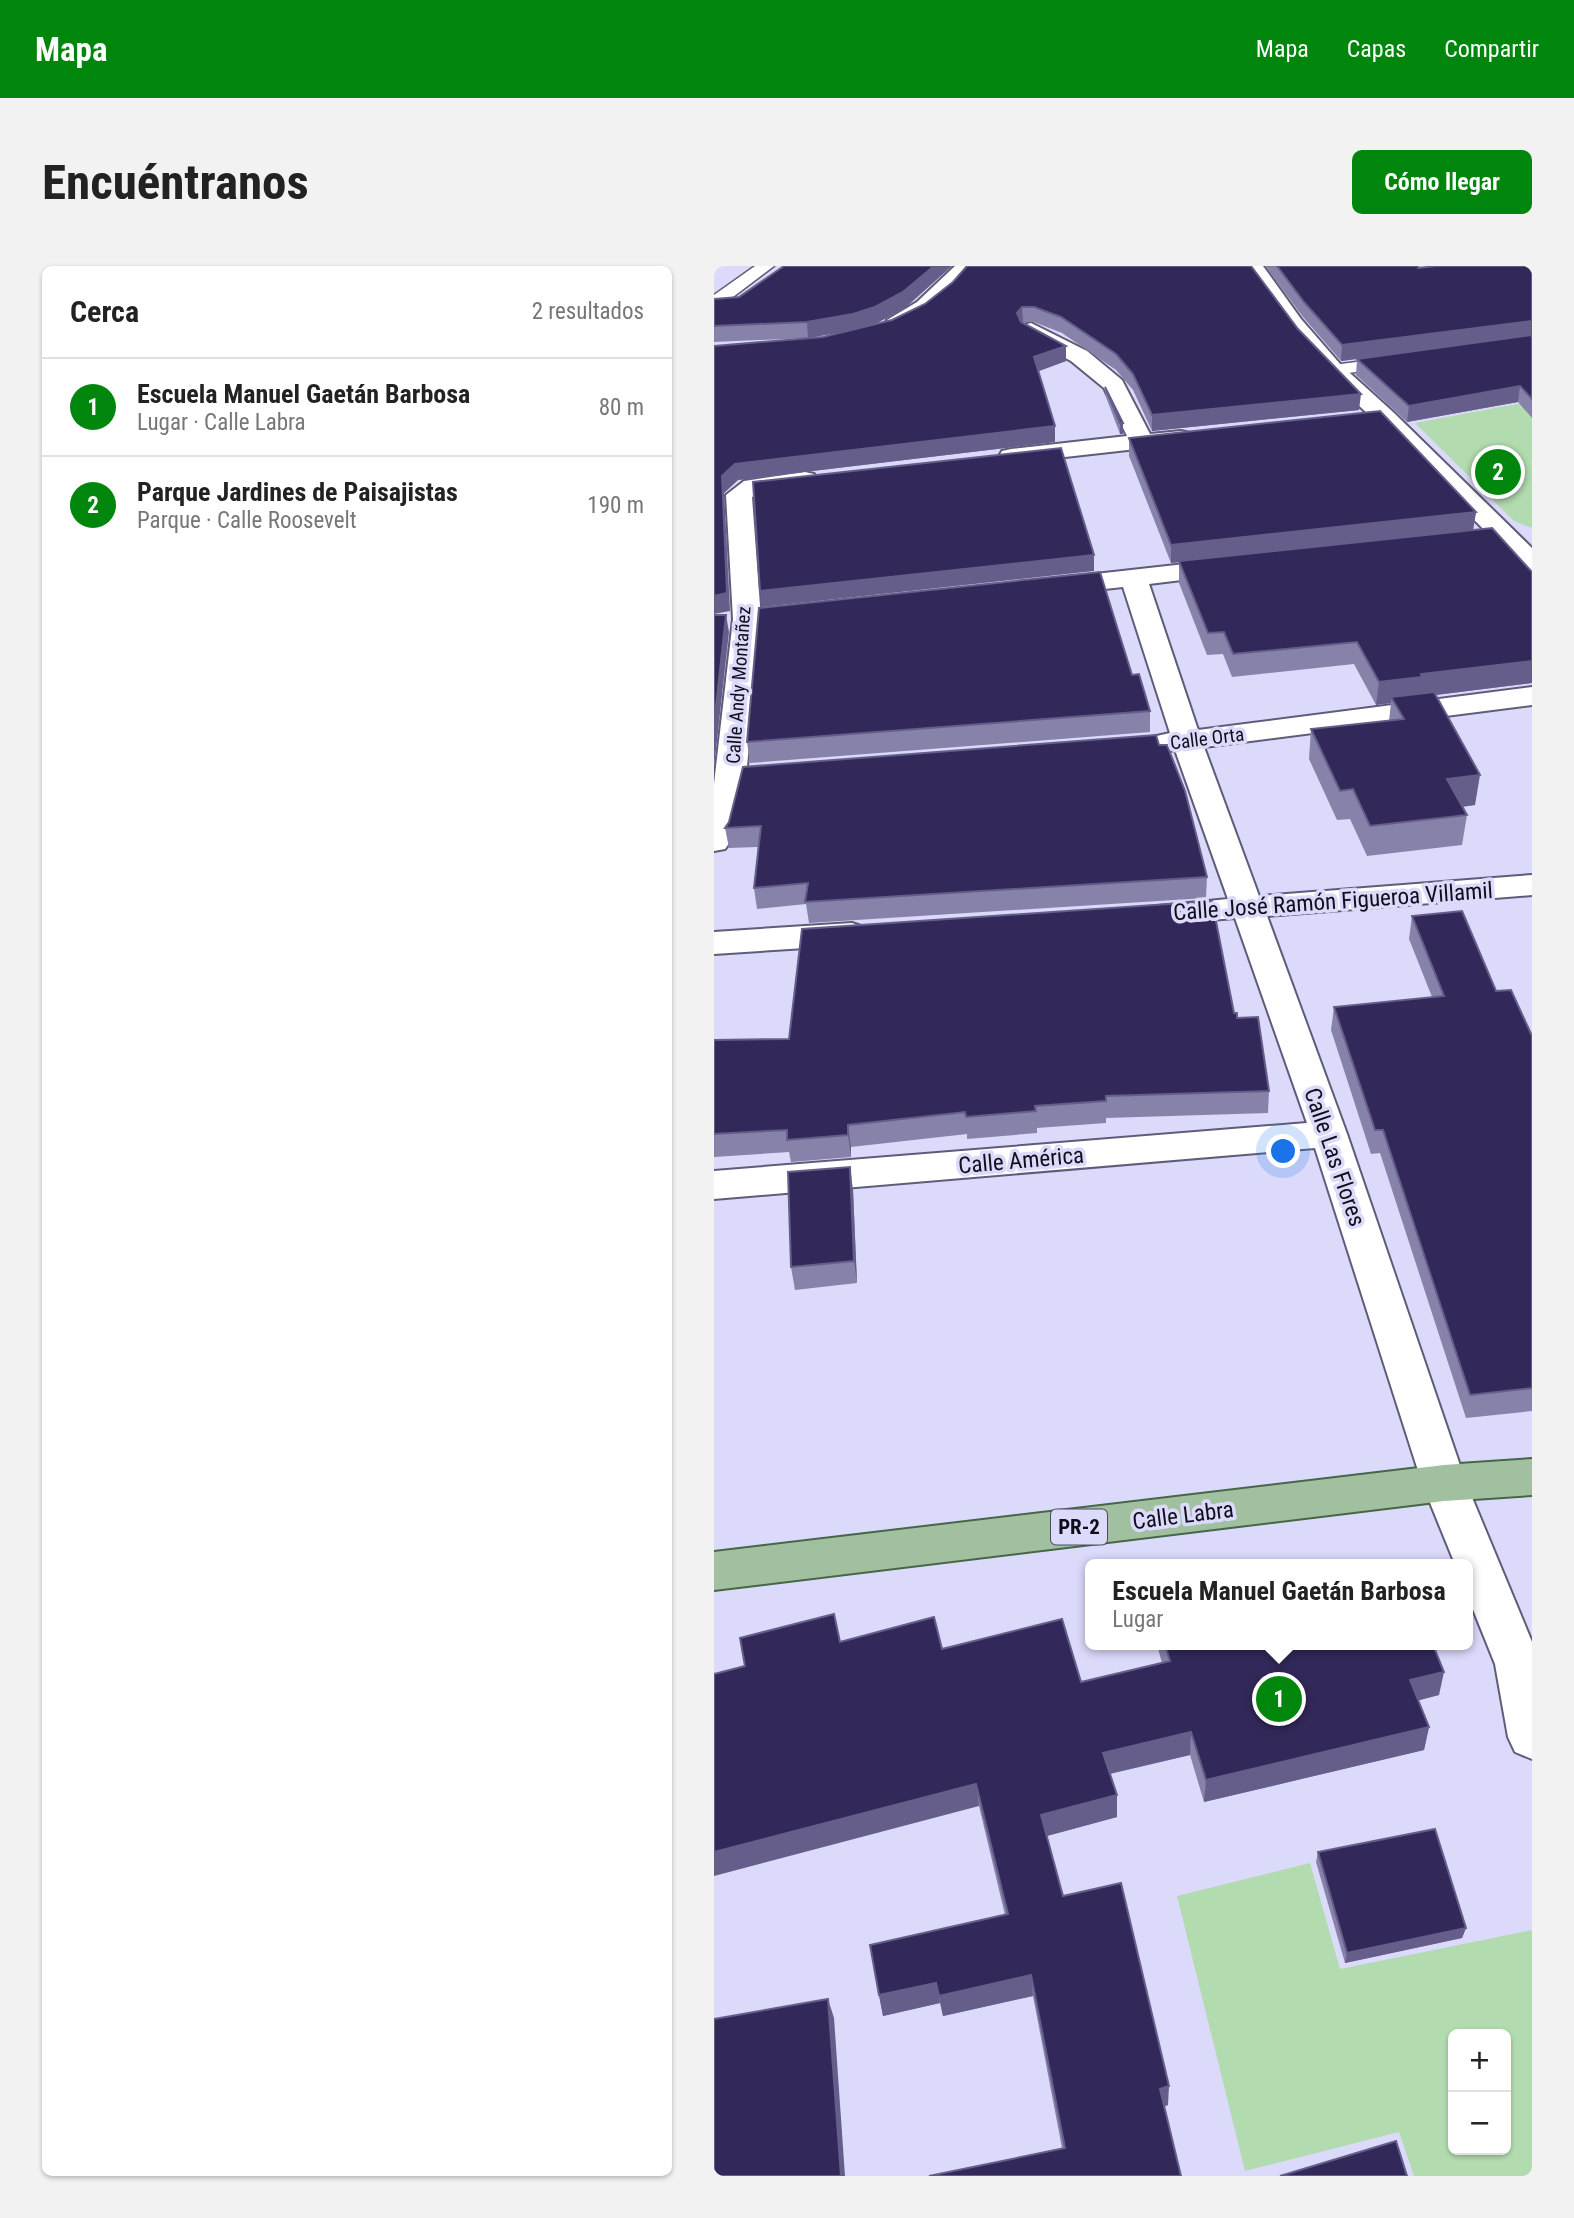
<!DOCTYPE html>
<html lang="es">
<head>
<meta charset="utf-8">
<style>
	body { margin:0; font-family:"Roboto Condensed",sans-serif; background:#f2f2f2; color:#222 }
	.controls { position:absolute; right:21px; bottom:21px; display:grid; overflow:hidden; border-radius:10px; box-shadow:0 2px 5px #0004 }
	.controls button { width:63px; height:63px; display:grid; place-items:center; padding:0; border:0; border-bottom:2px solid #e0e0e0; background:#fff; color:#222; font:35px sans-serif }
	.you { position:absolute; left:570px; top:886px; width:24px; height:24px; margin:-18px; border:5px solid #fff; border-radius:50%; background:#1a73e8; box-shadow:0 0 0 10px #1a73e833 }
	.badge { display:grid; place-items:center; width:46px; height:46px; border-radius:50%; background:#00860c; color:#fff; font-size:23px; font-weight:700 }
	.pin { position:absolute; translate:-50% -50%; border:4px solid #fff; box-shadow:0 2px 7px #0006 }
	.popup { position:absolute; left:371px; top:1293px; width:388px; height:91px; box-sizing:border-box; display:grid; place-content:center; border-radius:10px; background:#fff; filter:drop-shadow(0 2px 5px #0005); font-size:23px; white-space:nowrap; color:#767676 }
	.popup b { font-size:26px; color:#222 }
	.popup::after { content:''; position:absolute; left:50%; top:100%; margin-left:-14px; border:14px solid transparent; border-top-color:#fff }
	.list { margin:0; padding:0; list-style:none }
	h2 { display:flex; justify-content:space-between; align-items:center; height:91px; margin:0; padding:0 28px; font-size:30px }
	h2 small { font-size:23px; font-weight:400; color:#767676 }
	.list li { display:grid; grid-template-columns:46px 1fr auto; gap:21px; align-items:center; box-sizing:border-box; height:98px; padding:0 28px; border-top:2px solid #e0e0e0 }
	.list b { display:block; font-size:26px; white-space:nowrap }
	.list p { margin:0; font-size:23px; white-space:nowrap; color:#767676 }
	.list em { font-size:23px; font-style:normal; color:#767676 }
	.map { position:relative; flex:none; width:818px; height:1910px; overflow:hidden; border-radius:10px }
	header { display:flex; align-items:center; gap:42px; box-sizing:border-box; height:98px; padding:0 35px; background:#00860c; color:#fff }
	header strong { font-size:33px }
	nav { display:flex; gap:38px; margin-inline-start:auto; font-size:24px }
	.intro { display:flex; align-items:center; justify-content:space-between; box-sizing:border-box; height:168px; padding:0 42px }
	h1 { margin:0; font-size:49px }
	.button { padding:18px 32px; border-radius:10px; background:#00860c; color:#fff; font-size:24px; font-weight:700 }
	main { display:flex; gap:42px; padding:0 42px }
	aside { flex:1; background:#fff; border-radius:10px; box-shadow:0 2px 5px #0004 }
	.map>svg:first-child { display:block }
	.green { fill:#b3dbb0; fill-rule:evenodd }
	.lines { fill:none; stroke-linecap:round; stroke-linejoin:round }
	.lane-casing { stroke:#5f5c79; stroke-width:3 }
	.street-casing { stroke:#5f5c79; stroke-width:4 }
	.primary-casing { stroke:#466648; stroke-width:4 }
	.lane { fill:#fff; fill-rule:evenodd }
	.street { fill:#fff; fill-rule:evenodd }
	.primary { fill:#a1c0a0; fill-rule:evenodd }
	.wall { fill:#8782aa }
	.shaded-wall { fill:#655e8a }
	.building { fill:#32295a; stroke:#655e8a; stroke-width:2 }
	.labels { text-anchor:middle; stroke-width:7; stroke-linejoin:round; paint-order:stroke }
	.far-street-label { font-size:19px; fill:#100e1a; stroke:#dcdafb }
	.shield { fill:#dcdafb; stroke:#4d4b5e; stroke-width:2 }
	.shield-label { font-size:21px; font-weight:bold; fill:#100e1a }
	.street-label { font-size:23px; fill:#100e1a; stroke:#dcdafb }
</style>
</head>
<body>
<header>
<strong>Mapa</strong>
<nav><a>Mapa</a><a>Capas</a><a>Compartir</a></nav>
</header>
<div class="intro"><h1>Encuéntranos</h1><a class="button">Cómo llegar</a></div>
<main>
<aside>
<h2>Cerca<small>2 resultados</small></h2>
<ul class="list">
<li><span class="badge">1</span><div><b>Escuela Manuel Gaetán Barbosa</b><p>Lugar · Calle Labra</p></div><em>80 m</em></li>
<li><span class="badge">2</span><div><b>Parque Jardines de Paisajistas</b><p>Parque · Calle Roosevelt</p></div><em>190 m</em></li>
</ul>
</aside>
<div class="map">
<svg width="818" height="1910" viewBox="0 0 818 1910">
	<rect width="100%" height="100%" fill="#dcdafb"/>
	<g class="green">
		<polygon points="818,135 818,262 800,255 701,157"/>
		<path d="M596 1597 626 1703 818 1664V1910H700L685 1866 531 1905 463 1630ZM739 1768H792V1884H739Z"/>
	</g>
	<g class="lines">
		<g class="lane-casing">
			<g id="lane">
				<polygon points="41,0 60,0 11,37 0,39 0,29"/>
				<polygon points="681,91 690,96 687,100 619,109 610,104 619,99"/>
			</g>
		</g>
		<g class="street-casing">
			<g id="street">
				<path d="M241 0H264C249 21 199 70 173 64L170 59 173 54 203 36Z"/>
				<polygon points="527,0 549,0 587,53 627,99 679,146 818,282 818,305 809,303 663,156 611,109 571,63"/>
				<polygon points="317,57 373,85 408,114 436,168 467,165 476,167 479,172 476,177 297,197 288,195 285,190 288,185 297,183 413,170 390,122 357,95 309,69 306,64 309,59"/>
				<polygon points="91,206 100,208 103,213 100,218 51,225 38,231 47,353 32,511 16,576 11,583 0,585 0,518 19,353 12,229 30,215"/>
				<polygon points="516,293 525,295 529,301 525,307 435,318 484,464 818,421 818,439 490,481 545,630 818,609 818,629 553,650 633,868 752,1217 818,1376 818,1493 801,1486 794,1471 781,1398 754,1331 754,1298 741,1298 708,1217 601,882 0,933 0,905 593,857 521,652 446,658 434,655 430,648 434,641 514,633 461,484 449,486 438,483 434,477 438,471 456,467 409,321 336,329 326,327 323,321 326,315 336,313"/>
				<polygon points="138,657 150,661 155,668 150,675 138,679 0,688 0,666"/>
			</g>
		</g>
		<g class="primary-casing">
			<polygon id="primary" points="818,1193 818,1229 730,1235 0,1324 0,1286 730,1199"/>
		</g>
		<use href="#lane" class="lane"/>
		<use href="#street" class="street"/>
		<use href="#primary" class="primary"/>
	</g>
	<g class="wall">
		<polygon points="253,0 645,144 438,165 419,124 402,104 348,67 320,56 309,56 352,80 352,95 324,105 341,160 341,176 24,214 10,227 16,345 0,80 109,71 127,66 94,72 0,76 0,33 191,42 163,57 153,60 178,54 211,38 239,16"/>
		<polygon points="551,0 704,0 704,2 818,0 818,152 804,136 693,156 642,109 643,93 627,95 589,51"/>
		<polygon points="391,121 409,157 409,168 406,168 392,131"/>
		<polygon points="415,172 762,246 759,264 818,306 818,417 722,429 761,539 748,541 753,549 748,579 653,590 636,553 623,554 595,493 597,463 675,455 677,437 662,439 640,398 518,411 509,388 493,389 465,317 465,296 457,297 415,190"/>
		<polygon points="418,409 436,445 436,466 36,497 33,476"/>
		<polygon points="445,479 493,611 492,632 95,657 92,638 43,643 40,622 44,581 15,582 11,562"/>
		<polygon points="698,650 782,725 818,770 818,1145 752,1152 666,887 657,888 617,764 620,741 718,731 695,673"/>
		<polygon points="520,747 523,752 555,825 554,847 392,852 392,857 323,862 323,867 253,873 253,868 137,881 137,891 77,896 75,886 0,891 0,774 75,773"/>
		<polygon points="139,924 143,1017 81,1024 77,1001"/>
		<polygon points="126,1376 228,1383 367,1416 448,1397 443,1379 719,1379 725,1429 704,1434 715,1461 710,1484 490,1536 476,1489 396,1508 403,1529 403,1551 333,1570 349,1630 454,1839 348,1882 319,1730 229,1750 226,1737 169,1750 165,1729 291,1649 265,1540"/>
		<polygon points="604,1586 752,1662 748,1672 631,1697 602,1596"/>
	</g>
	<g class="shaded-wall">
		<polygon points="220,0 238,0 191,42 163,57 141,64 94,72 93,56"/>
		<polygon points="308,41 309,56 304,63 303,47"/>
		<polygon points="818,55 818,70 627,95 628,79"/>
		<polygon points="352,80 352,95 320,107 320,91"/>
		<polygon points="806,120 804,136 693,156 695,140"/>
		<polygon points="647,128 645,144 438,165 438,149"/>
		<rect x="406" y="157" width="3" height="11"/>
		<polygon points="341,160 341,176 24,214 10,227 16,345 0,348 0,330 8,210 21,198"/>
		<polygon points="762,246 759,264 457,297 457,279"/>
		<polygon points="380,289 380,305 48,341 46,325"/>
		<polygon points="12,349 15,366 0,501 0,459"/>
		<polygon points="818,395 818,417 705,431 677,431 677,437 662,439 665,416 707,408"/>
		<polygon points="766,509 761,539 729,543 733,513"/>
		<polygon points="134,859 137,881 137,891 134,869"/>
		<polygon points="136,901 139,924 143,1017 140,995"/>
		<polygon points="730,1406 725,1429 691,1438 696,1414"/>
		<polygon points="715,1461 710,1484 490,1536 492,1514"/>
		<polygon points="477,1466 476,1489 390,1509 389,1487"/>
		<polygon points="262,1518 265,1540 0,1610 0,1586"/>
		<polygon points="403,1529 403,1551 329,1571 327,1549"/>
		<polygon points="752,1662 748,1672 631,1697 633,1687"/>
		<polygon points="317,1709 319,1730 229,1750 225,1730"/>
		<polygon points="222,1717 226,1737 169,1750 165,1729"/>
		<polygon points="114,1733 120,1752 131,1910 127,1910"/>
		<polygon points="455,1820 454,1839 446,1842 446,1823"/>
	</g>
	<g class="building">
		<polygon points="70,0 220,0 189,26 161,41 139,48 93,56 0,60 0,33 25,31"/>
		<polygon points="253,0 537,0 584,63 647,128 438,149 419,108 402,88 347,51 320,41 308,41 303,47 307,56 352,80 320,91 341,160 21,198 8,210 13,327 0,330 0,80 109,71 178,54 211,38 239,16"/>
		<polygon points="563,0 704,0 704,2 723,0 818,0 818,55 628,79 590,36"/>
		<polygon points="818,69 818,133 806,120 695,140 643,93"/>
		<polygon points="391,121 409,157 406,157"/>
		<polygon points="666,145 762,246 457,279 415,172"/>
		<polygon points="347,182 380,289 46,325 39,216"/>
		<polygon points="778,262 818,306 818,395 707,408 708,411 665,416 643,376 519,388 510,366 494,367 465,295"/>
		<polygon points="386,306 418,409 425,408 436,445 33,476 45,342"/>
		<polygon points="0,349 12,349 0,459"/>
		<polygon points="720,426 766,509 733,513 753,549 656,560 639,523 626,525 597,463 690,453 677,431"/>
		<polygon points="442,469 445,479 453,479 471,525 493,611 91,636 94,617 40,622 47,560 11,562 15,556 29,501"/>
		<polygon points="498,635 520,747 523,747 523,752 544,751 555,825 392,830 392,835 321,840 322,845 252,851 251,846 134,859 134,869 73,874 73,864 0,868 0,774 75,773 88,663"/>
		<polygon points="748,645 782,725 797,724 818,770 818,1122 756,1129 669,864 661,864 620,741 730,730 698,650"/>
		<polygon points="136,901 140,995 77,1001 74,906"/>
		<polygon points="120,1348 126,1376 220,1351 228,1383 348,1353 367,1416 456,1395 451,1379 719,1379 730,1406 696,1414 715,1461 492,1514 477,1466 389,1487 403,1529 327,1549 349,1630 407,1617 455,1820 446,1823 467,1910 215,1910 351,1882 317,1709 225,1730 222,1717 165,1729 156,1679 294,1648 262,1518 0,1586 0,1408 31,1400 26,1372"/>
		<polygon points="721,1563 752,1662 633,1687 604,1586"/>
		<polygon points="114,1733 127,1910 0,1910 0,1753"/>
		<polygon points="682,1875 693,1910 566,1910"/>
	</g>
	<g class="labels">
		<g class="far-street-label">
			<text transform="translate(24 419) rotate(-86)" y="7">Calle Andy Montañez</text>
			<text transform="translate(493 472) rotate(-7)" y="7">Calle Orta</text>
		</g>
		<rect class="shield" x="337" y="1243.5" width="56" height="35" rx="5"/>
		<g class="shield-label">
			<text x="365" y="1268">PR-2</text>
		</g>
		<g class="street-label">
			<text transform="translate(619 635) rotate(-4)" y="8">Calle José Ramón Figueroa Villamil</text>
			<text transform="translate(621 891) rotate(71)" y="8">Calle Las Flores</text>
			<text transform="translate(307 894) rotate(-5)" y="8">Calle América</text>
			<text transform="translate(469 1249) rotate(-7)" y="8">Calle Labra</text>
		</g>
	</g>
</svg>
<div class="controls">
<button>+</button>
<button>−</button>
</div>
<div class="you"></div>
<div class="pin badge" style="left:565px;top:1433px">1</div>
<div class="popup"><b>Escuela Manuel Gaetán Barbosa</b>Lugar</div>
<div class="pin badge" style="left:784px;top:206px">2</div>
</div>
</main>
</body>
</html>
